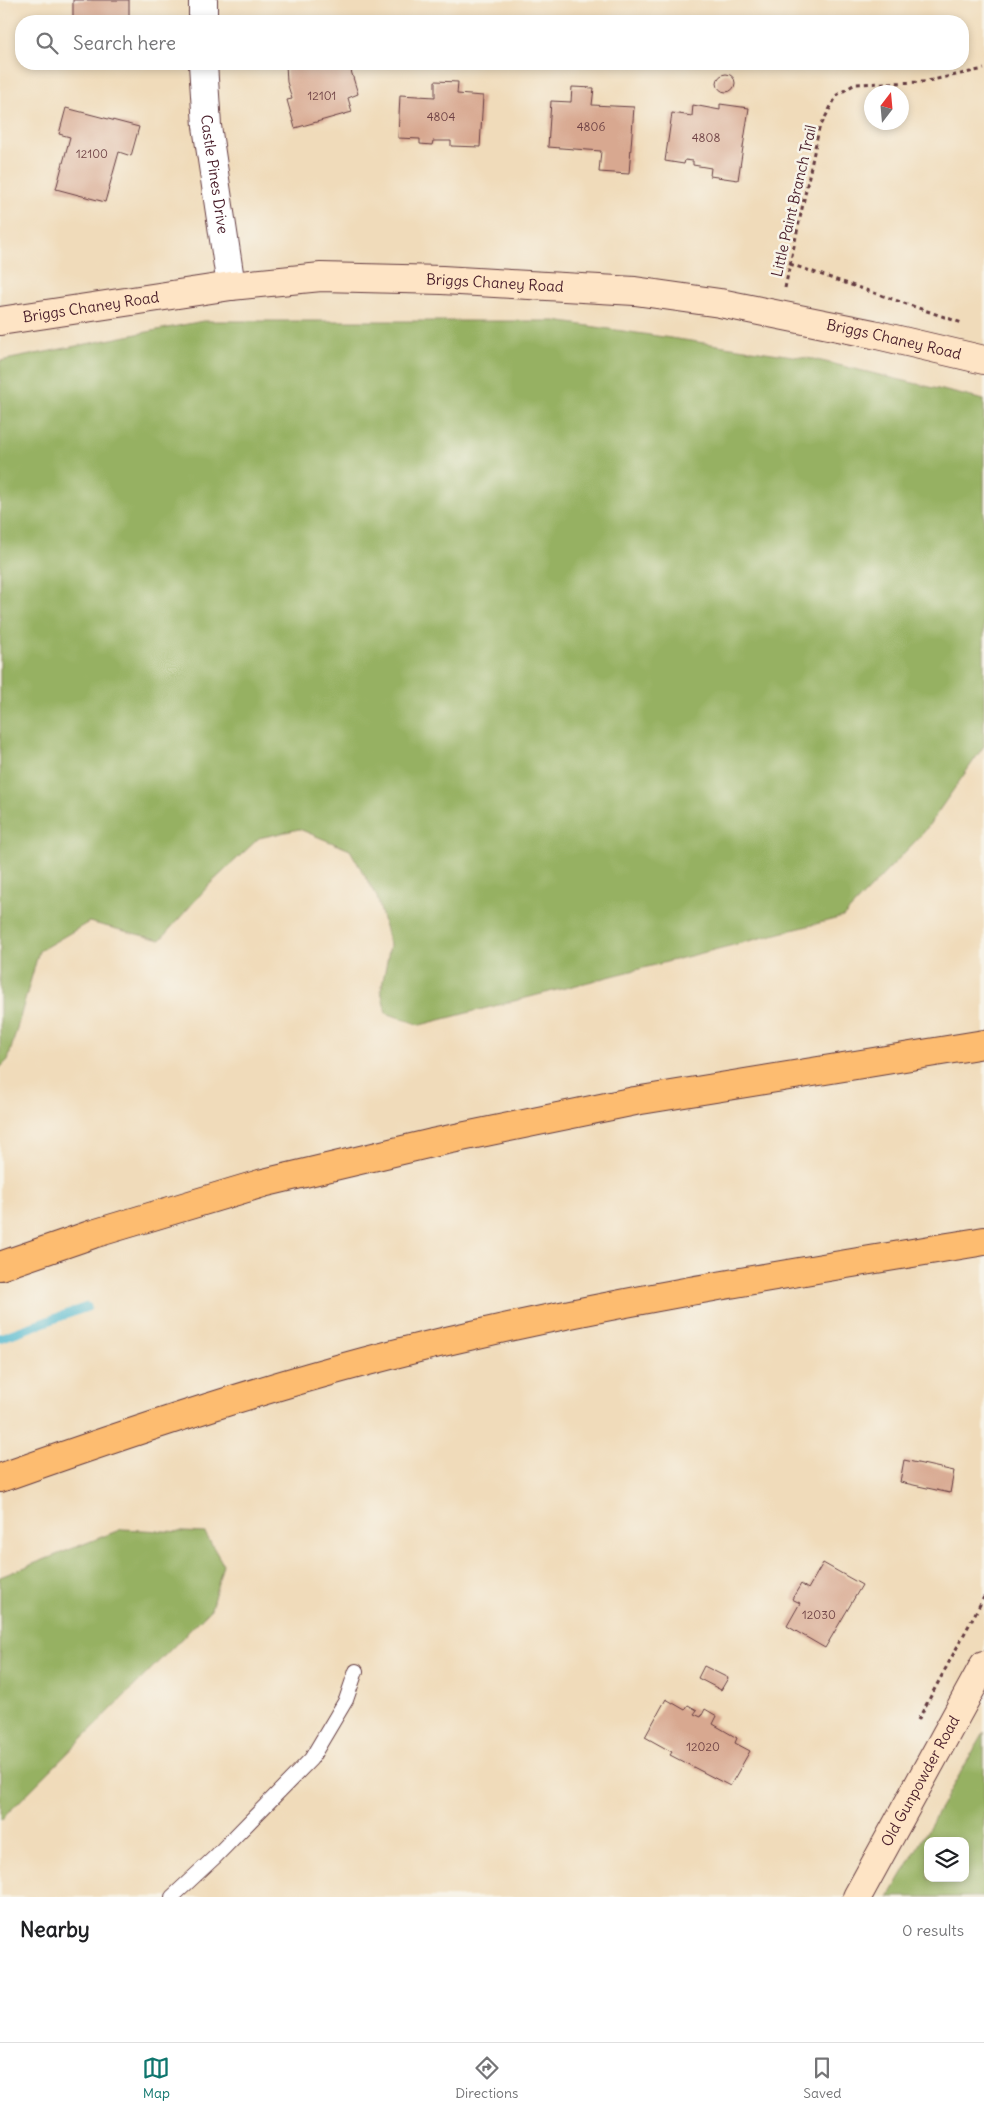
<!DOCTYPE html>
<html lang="en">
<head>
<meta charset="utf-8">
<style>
	body { margin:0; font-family:Delius,sans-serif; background:#f6f6f6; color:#202124 }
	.controls { position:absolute; right:15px; bottom:15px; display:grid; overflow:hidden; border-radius:10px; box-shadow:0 2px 8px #0003 }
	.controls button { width:45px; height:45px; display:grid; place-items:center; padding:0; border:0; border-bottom:1px solid #e0e0e0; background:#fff; color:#202124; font:25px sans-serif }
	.compass { position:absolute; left:864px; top:85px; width:45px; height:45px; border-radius:50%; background:#fff; box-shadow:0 2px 8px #0003; rotate:16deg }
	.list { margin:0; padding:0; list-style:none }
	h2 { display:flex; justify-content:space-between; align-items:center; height:65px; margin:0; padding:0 20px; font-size:21px }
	h2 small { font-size:16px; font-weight:400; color:#757577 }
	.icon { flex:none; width:28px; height:28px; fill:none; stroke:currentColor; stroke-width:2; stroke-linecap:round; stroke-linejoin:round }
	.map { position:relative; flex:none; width:984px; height:1897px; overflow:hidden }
	.search { position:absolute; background:#fff; box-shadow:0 2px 8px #0003; left:15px; right:15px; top:15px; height:55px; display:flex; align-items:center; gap:12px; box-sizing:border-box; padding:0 18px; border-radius:20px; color:#757577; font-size:19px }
	.sheet { height:145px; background:#fff }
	nav { display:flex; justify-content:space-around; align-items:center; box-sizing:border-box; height:70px; border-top:1px solid #e0e0e0; background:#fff; font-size:14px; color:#757577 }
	nav a { display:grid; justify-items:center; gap:2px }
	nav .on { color:#0f766e }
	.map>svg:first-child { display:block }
	.forest { fill:#96b162; stroke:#706846; fill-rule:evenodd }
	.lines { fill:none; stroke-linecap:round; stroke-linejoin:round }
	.stream { stroke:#53bad0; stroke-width:9 }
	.building { fill:#d8a890 }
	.lane-casing { stroke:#633b40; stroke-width:16 }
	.street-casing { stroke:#633b40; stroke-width:30 }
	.secondary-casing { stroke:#633b40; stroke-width:30 }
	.highway-casing { stroke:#633b40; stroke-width:30 }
	.path { stroke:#633b40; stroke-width:3; stroke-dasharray:4 4; stroke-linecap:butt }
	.lane { stroke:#fff; stroke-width:14 }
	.street { stroke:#fff; stroke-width:28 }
	.secondary { stroke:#fee4c5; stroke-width:28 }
	.highway { stroke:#fdbc6f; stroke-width:28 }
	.labels { text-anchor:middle; stroke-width:5; stroke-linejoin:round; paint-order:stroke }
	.number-label { font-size:12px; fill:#6e4144 }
	.street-label { font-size:15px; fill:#4a1f2b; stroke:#f7f3e8 }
</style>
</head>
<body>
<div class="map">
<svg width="984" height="1897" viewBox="0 0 984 1897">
	<rect width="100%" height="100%" fill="#f7f3e8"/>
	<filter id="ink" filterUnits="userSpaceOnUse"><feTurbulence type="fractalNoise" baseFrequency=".02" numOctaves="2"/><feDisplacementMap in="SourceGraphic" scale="10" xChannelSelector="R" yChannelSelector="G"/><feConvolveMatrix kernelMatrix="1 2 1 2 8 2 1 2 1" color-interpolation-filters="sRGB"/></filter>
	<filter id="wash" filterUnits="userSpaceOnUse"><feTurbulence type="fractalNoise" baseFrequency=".0096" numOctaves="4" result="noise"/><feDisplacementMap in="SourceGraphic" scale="20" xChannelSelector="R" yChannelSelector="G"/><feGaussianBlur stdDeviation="1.12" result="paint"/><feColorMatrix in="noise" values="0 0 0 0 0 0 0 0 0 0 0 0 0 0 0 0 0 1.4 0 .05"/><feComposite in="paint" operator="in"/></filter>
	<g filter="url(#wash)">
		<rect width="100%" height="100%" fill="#f0dbba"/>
		<g class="forest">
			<polygon points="203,321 555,321 813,359 984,400 984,746 924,832 843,917 420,1025 386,1013 381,991 390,945 377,897 350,850 299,829 259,838 209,885 160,940 89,922 39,951 8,1060 0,1068 0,361"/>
			<polygon points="122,1529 205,1533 223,1564 211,1609 0,1821 0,1577"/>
			<path d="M984 1732V1897H889ZM928 1841H965V1878H928Z"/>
		</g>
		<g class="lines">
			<polyline class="stream" points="0,1338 87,1307"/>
		</g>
		<g id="blocks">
			<g class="building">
				<rect x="73" y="0" width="56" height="21"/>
				<polygon points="286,64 349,64 358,94 348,98 352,112 295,128 287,100 292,99 287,82"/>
				<circle cx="726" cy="83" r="9"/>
				<polygon points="435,81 458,82 457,94 483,96 480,147 451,146 451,141 433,141 432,145 420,144 420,139 398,138 400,95 435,97"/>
				<polygon points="572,87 594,88 592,105 634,107 629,174 599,172 601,151 548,147 551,101 571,102"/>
				<polygon points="720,104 749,108 738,180 710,176 711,168 693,165 693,161 685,160 684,164 665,161 672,113 692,116 693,105 720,110"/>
				<polygon points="66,108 139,127 131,156 119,152 105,202 56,189 70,137 59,134"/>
				<polygon points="904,1460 954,1471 950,1493 900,1482"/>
				<polygon points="823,1563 862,1585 825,1648 787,1626 800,1603 792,1599 801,1584 808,1589"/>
				<polygon points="704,1666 728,1678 721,1690 698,1678"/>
				<polygon points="666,1699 685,1710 688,1705 697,1710 694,1714 701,1717 705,1709 717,1716 713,1724 737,1738 735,1743 750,1751 730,1786 670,1755 672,1752 645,1737"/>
			</g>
		</g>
	</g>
	<g filter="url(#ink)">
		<use href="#blocks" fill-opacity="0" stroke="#633b40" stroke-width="1"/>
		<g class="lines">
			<g class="lane-casing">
				<polyline id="lane" points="172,1897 215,1857 311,1759 346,1700 356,1671"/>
			</g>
			<g class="street-casing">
				<g id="street">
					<polyline points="203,21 203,0"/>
					<path id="s1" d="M203 64 207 126 231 286"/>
				</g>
			</g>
			<g class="secondary-casing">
				<g id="secondary">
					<path id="s2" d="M0 321 231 286 321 277 442 280 635 291 720 303 873 334 984 360"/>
					<path id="s3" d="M857 1897 984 1665"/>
				</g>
			</g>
			<g class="highway-casing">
				<g id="highway">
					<polyline points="0,1266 93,1234 263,1183 432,1143 635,1101 984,1044"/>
					<path d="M0 1478C156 1423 312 1371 473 1335 642 1296 813 1270 984 1241"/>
				</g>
			</g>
			<g class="path">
				<polyline points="790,264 962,323"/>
				<polyline points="785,288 819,129 837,95 855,84 923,82 984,69"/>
				<polyline points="918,1720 984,1597"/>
			</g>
			<use href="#lane" class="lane"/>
			<use href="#street" class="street"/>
			<use href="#secondary" class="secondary"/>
			<use href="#highway" class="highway"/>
		</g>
	</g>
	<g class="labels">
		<g class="number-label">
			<text x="322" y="100">12101</text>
			<text x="441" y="121">4804</text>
			<text x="591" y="131">4806</text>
			<text x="706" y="142">4808</text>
			<text x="92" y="158">12100</text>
			<text x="819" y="1619">12030</text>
			<text x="703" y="1751">12020</text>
		</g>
		<g class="street-label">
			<text dy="5" stroke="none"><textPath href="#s1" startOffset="111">Castle Pines Drive</textPath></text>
			<text transform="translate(794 201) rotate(-77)" y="5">Little Paint Branch Trail</text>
			<text dy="5" stroke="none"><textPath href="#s2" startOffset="498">Briggs Chaney Road</textPath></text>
			<text dy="5" stroke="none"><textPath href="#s2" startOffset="92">Briggs Chaney Road</textPath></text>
			<text dy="5" stroke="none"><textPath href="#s2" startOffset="902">Briggs Chaney Road</textPath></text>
			<text dy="5" stroke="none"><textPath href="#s3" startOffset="132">Old Gunpowder Road</textPath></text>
		</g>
	</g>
</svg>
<div class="controls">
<button><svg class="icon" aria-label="layers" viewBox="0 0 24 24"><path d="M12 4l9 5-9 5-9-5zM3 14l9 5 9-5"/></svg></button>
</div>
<svg class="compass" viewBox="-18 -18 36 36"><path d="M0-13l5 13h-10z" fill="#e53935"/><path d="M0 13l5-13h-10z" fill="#757577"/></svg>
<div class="search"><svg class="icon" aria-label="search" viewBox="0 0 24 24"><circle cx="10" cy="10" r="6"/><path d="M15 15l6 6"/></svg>Search here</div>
</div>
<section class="sheet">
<h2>Nearby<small>0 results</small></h2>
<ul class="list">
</ul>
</section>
<nav>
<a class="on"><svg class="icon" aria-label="map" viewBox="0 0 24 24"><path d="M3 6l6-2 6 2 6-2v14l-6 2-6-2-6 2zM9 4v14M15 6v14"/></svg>Map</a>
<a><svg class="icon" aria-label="directions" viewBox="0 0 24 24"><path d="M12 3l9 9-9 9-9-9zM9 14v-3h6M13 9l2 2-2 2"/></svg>Directions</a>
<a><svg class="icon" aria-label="saved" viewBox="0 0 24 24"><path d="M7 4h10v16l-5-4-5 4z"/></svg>Saved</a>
</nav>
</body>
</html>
